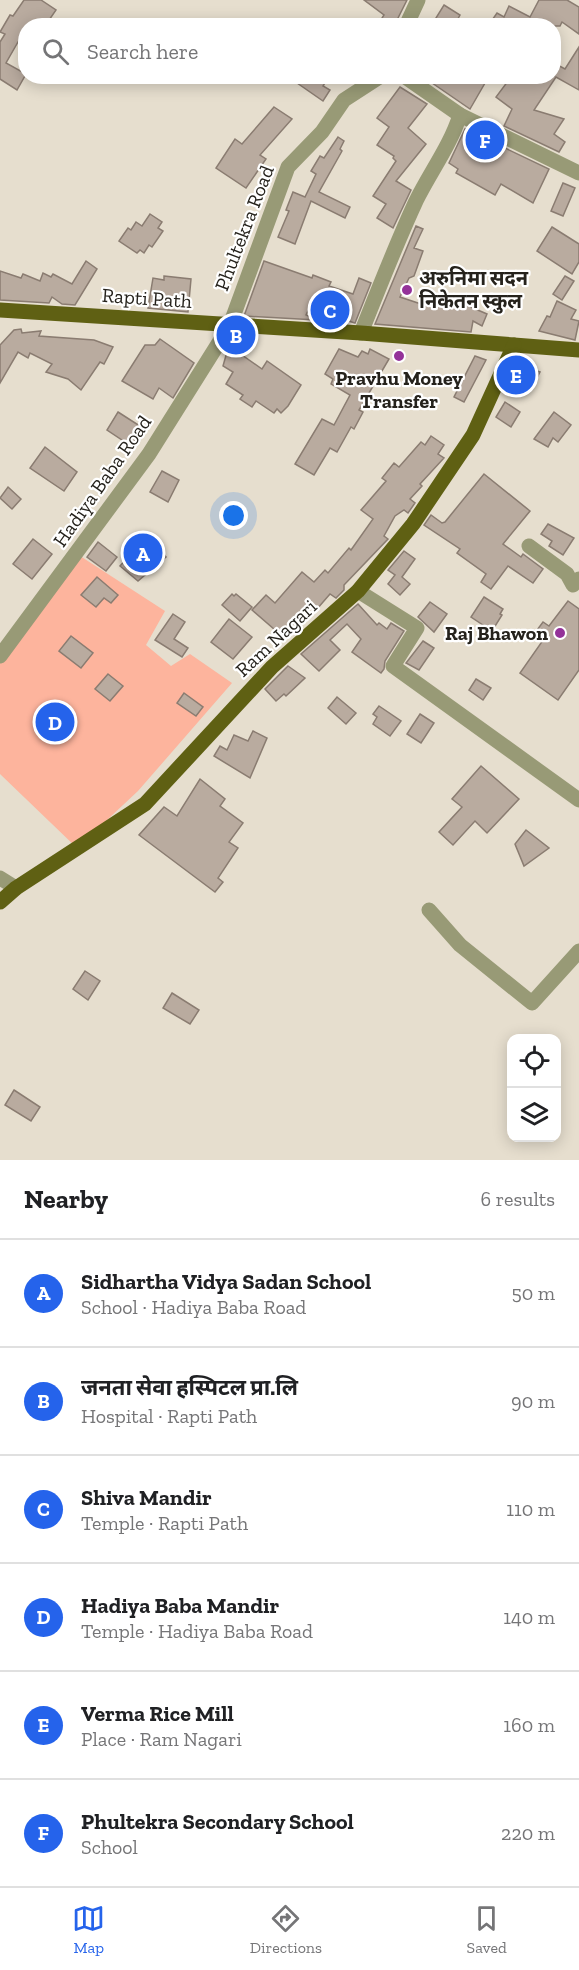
<!DOCTYPE html>
<html lang="en">
<head>
<meta charset="utf-8">
<style>
	body { margin:0; font-family:"Zilla Slab","Noto Sans Devanagari",serif; background:#f2f2f2; color:#202124 }
	.controls { position:absolute; right:18px; bottom:18px; display:grid; overflow:hidden; border-radius:12px; box-shadow:0 3px 15px #0003 }
	.controls button { width:54px; height:54px; display:grid; place-items:center; padding:0; border:0; border-bottom:2px solid #e0e0e0; background:#fff; color:#202124; font:30px sans-serif }
	.you { position:absolute; left:234px; top:516px; width:21px; height:21px; margin:-15px; border:4px solid #fff; border-radius:50%; background:#1a73e8; box-shadow:0 0 0 9px #1a73e833 }
	.badge { display:grid; place-items:center; width:39px; height:39px; border-radius:50%; background:#2563eb; color:#fff; font-size:20px; font-weight:700 }
	.pin { position:absolute; translate:-50% -50%; border:3px solid #fff; box-shadow:0 2px 6px #0006 }
	.list { margin:0; padding:0; list-style:none }
	h2 { display:flex; justify-content:space-between; align-items:center; height:78px; margin:0; padding:0 24px; font-size:26px }
	h2 small { font-size:20px; font-weight:400; color:#757577 }
	.list li { display:grid; grid-template-columns:39px 1fr auto; gap:18px; align-items:center; box-sizing:border-box; height:108px; padding:0 24px; border-top:2px solid #e0e0e0 }
	.list b { display:block; font-size:22px; white-space:nowrap }
	.list p { margin:0; font-size:20px; white-space:nowrap; color:#757577 }
	.list em { font-size:20px; font-style:normal; color:#757577 }
	.icon { flex:none; width:33px; height:33px; fill:none; stroke:currentColor; stroke-width:2; stroke-linecap:round; stroke-linejoin:round }
	.map { position:relative; flex:none; width:579px; height:1160px; overflow:hidden }
	.search { position:absolute; background:#fff; box-shadow:0 3px 15px #0003; left:18px; right:18px; top:18px; height:66px; display:flex; align-items:center; gap:15px; box-sizing:border-box; padding:0 21px; border-radius:24px; color:#757577; font-size:22px }
	.sheet { height:726px; background:#fff }
	nav { display:flex; justify-content:space-around; align-items:center; box-sizing:border-box; height:84px; border-top:2px solid #e0e0e0; background:#fff; font-size:16px; color:#757577 }
	nav a { display:grid; justify-items:center; gap:3px }
	nav .on { color:#2563eb }
	.map>svg:first-child { display:block }
	.green { fill:#fdb49d }
	.building { fill:#b9ab9f; stroke:#8a7c71; stroke-width:1.5 }
	.lines { fill:none; stroke-linecap:round; stroke-linejoin:round }
	.minor { stroke:#989a76; stroke-width:15 }
	.major { stroke:#5f6013; stroke-width:15 }
	.poi-dot { fill:#943299; stroke:#fff; stroke-width:2 }
	.labels { text-anchor:middle; stroke-width:4.5; stroke-linejoin:round; paint-order:stroke }
	.street-label { font-size:20px; fill:#25221c; stroke:#fff }
	.poi-label { font-size:20px; font-weight:bold; fill:#25221c; stroke:#fff; text-anchor:start }
</style>
</head>
<body>
<div class="map">
<svg width="579" height="1160" viewBox="0 0 579 1160">
	<rect width="100%" height="100%" fill="#e6dece"/>
	<polygon class="green" points="77,554 165,611 146,645 171,666 190,654 232,683 138,791 77,848 0,774 0,653"/>
	<g class="building">
		<polygon points="24,0 41,0 56,10 45,26 26,26 26,47 18,42 6,63 26,74 17,90 0,79 0,42 5,34 0,32 10,15 13,16"/>
		<polygon points="364,0 407,0 394,26 377,26 384,15"/>
		<polygon points="539,0 567,0 579,7 579,34 562,22 560,26 488,26 497,13 504,17 509,6 530,17"/>
		<polygon points="444,5 460,15 454,26 431,26"/>
		<polygon points="579,47 579,90 556,77 534,110 564,119 554,134 565,142 559,152 504,126 512,109 496,97 508,81 511,83 515,76 554,76 554,63 565,69"/>
		<polygon points="287,76 329,76 323,86 330,90 323,101"/>
		<polygon points="422,76 475,76 485,83 470,109"/>
		<polygon points="400,87 427,104 408,128 426,144 396,181 411,190 393,228 377,218 386,204 373,196 396,161 393,158 394,156 377,145 389,127 377,118"/>
		<polygon points="274,107 292,119 260,155 266,159 246,188 216,168 235,139 242,144"/>
		<polygon points="465,129 549,169 533,203 501,184 495,195 456,173 458,169 449,163"/>
		<polygon points="338,137 344,141 340,149 342,151 319,192 350,207 345,218 311,201 295,244 278,237 289,211 286,210 293,192 305,197 316,174 311,171 320,156 324,158"/>
		<polygon points="563,183 575,188 563,216 551,211"/>
		<polygon points="150,214 162,222 158,228 163,231 152,247 149,245 144,253 140,250 137,253 119,241 128,228 131,230 136,222 142,226"/>
		<polygon points="416,226 423,229 414,248 423,251 414,276 409,278 400,297 421,304 426,292 458,304 459,302 487,314 482,326 473,321 471,332 375,324"/>
		<polygon points="552,227 579,244 579,262 572,274 537,251"/>
		<polygon points="86,261 97,269 75,305 62,304 52,297 49,303 0,300 0,271 21,278 23,274 40,281 43,273 51,277 53,274 72,284"/>
		<polygon points="264,261 312,278 313,275 331,282 329,286 353,294 359,278 371,283 355,323 309,309 306,315 317,320 244,316"/>
		<polygon points="164,276 191,279 188,312 148,308 153,278 164,280"/>
		<polygon points="565,276 574,281 562,300 553,294"/>
		<polygon points="557,301 576,310 571,319 579,321 575,340 539,331 547,316 550,317"/>
		<polygon points="21,329 22,333 41,331 39,336 94,340 113,347 104,364 100,362 81,390 68,379 46,372 52,364 30,353 28,358 18,352 0,383 0,345 14,330"/>
		<polygon points="160,339 194,363 173,398 159,388 153,399 122,381 145,345 155,345"/>
		<polygon points="339,349 358,357 362,351 368,354 370,349 389,359 359,410 363,412 354,429 351,427 337,452 330,448 314,475 295,464 322,419 334,425 350,395 331,384 333,379 325,374"/>
		<polygon points="227,352 234,356 239,353 262,369 267,361 301,385 288,406 281,413 277,409 274,413 256,401 252,407 240,399 243,395 226,384 233,372 223,366"/>
		<polygon points="475,356 486,360 464,402 454,397"/>
		<polygon points="516,364 540,372 532,387 522,382 519,389 507,383"/>
		<polygon points="505,402 520,412 511,427 496,417"/>
		<polygon points="118,412 143,428 131,446 107,430"/>
		<polygon points="554,412 571,425 558,442 553,438 548,447 534,439"/>
		<polygon points="431,436 444,445 438,454 444,458 420,484 422,486 410,499 415,503 408,513 404,510 395,516 384,536 388,539 344,585 344,590 336,598 330,594 317,609 312,605 305,610 282,636 252,610 266,595 275,603 302,572 314,582 325,570 328,573 349,548 351,550 373,519 361,510 386,481 382,478 394,463 399,467 421,442 425,445"/>
		<polygon points="45,447 77,472 64,491 30,468"/>
		<polygon points="162,471 179,480 168,502 150,492"/>
		<polygon points="484,474 530,511 503,544 521,557 523,554 543,569 533,583 508,566 491,589 481,582 486,574 457,553 460,549 424,525 431,515 442,523 445,522"/>
		<polygon points="8,487 21,499 12,509 0,498"/>
		<polygon points="548,524 574,538 563,555 549,546 552,541 541,534"/>
		<polygon points="146,538 166,557 138,581 120,566"/>
		<polygon points="33,539 52,554 32,579 13,564"/>
		<polygon points="98,542 117,557 106,571 87,557"/>
		<polygon points="404,551 415,559 402,577 410,584 400,595 388,584 395,575 388,570"/>
		<polygon points="97,577 118,595 111,603 104,598 96,607 81,595"/>
		<polygon points="232,594 234,596 236,594 252,607 240,621 222,605"/>
		<polygon points="484,597 503,609 500,614 502,615 492,631 471,617"/>
		<polygon points="568,601 579,609 579,670 558,700 520,673 546,636 537,630 543,622 549,626"/>
		<polygon points="430,602 447,614 434,632 418,617"/>
		<polygon points="358,604 377,625 379,623 387,629 391,623 404,631 385,661 384,669 381,673 352,652 361,639 347,624 330,640 340,650 319,671 301,654"/>
		<polygon points="173,614 185,622 174,639 188,648 182,657 155,640"/>
		<polygon points="229,619 252,637 233,659 211,642"/>
		<polygon points="71,636 93,653 81,668 59,651"/>
		<polygon points="423,641 434,648 419,670 406,663"/>
		<polygon points="288,666 305,678 286,696 284,694 276,701 265,689"/>
		<polygon points="108,674 123,686 110,701 95,689"/>
		<polygon points="476,679 491,688 483,700 469,690"/>
		<polygon points="184,693 203,707 196,716 177,703"/>
		<polygon points="337,697 356,713 346,724 328,708"/>
		<polygon points="379,706 401,721 390,736 373,724 377,717 373,714"/>
		<polygon points="420,714 434,723 421,743 407,734"/>
		<polygon points="253,731 267,738 250,778 214,756 220,746 227,750 234,735 248,741"/>
		<polygon points="481,766 519,799 487,833 475,821 453,845 439,832 462,807 452,799"/>
		<polygon points="200,779 225,799 220,806 243,823 229,842 238,848 218,878 223,882 215,892 139,835 164,807 177,816"/>
		<polygon points="526,830 549,848 524,866 515,844"/>
		<polygon points="85,971 100,981 88,1000 73,989"/>
		<polygon points="172,993 199,1010 190,1024 163,1008"/>
		<polygon points="14,1090 40,1107 31,1121 5,1105"/>
	</g>
	<g class="lines">
		<g class="minor">
			<polyline points="406,26 418,0"/>
			<polyline points="404,76 460,115 579,173"/>
			<path d="M361 333C379 288 396 244 416 201 431 171 450 146 460 115"/>
			<polyline points="529,546 567,574 573,585 579,579"/>
			<polyline points="358,591 417,628 393,666 579,800"/>
			<polyline points="0,656 149,454 230,325 288,167 322,132 344,100 381,76"/>
			<polyline points="0,878 16,888"/>
			<polyline points="429,910 460,945 532,1003 579,951"/>
		</g>
		<g class="major">
			<polyline points="0,310 361,333 579,350"/>
			<polyline points="0,902 16,888 145,804 272,667 358,591 413,524 473,435 514,345"/>
		</g>
	</g>
	<g class="poi-dot">
		<circle cx="407" cy="290" r="6"/>
		<circle cx="399" cy="356" r="6"/>
		<circle cx="560" cy="633" r="6"/>
	</g>
	<g class="labels">
		<g class="street-label">
			<text transform="translate(244 228) rotate(-69)" y="7">Phultekra Road</text>
			<text transform="translate(147 298) rotate(4)" y="7">Rapti Path</text>
			<text transform="translate(102 481) rotate(-55)" y="7">Hadiya Baba Road</text>
			<text transform="translate(276 638) rotate(-43)" y="7">Ram Nagari</text>
		</g>
		<g class="poi-label">
			<text x="419" y="285">अरुनिमा सदन<tspan x="419" dy="23">निकेतन स्कुल</tspan></text>
			<text x="399" y="385" text-anchor="middle">Pravhu Money<tspan x="399" dy="23">Transfer</tspan></text>
			<text x="548" y="640" text-anchor="end">Raj Bhawon</text>
		</g>
	</g>
</svg>
<div class="controls">
<button><svg class="icon" aria-label="locate" viewBox="0 0 24 24"><circle cx="12" cy="12" r="6"/><path d="M12 2v4M12 18v4M2 12h4M18 12h4"/></svg></button>
<button><svg class="icon" aria-label="layers" viewBox="0 0 24 24"><path d="M12 4l9 5-9 5-9-5zM3 14l9 5 9-5"/></svg></button>
</div>
<div class="you"></div>
<div class="pin badge" style="left:143px;top:553px">A</div>
<div class="pin badge" style="left:236px;top:335px">B</div>
<div class="pin badge" style="left:330px;top:310px">C</div>
<div class="pin badge" style="left:55px;top:722px">D</div>
<div class="pin badge" style="left:516px;top:375px">E</div>
<div class="pin badge" style="left:485px;top:140px">F</div>
<div class="search"><svg class="icon" aria-label="search" viewBox="0 0 24 24"><circle cx="10" cy="10" r="6"/><path d="M15 15l6 6"/></svg>Search here</div>
</div>
<section class="sheet">
<h2>Nearby<small>6 results</small></h2>
<ul class="list">
<li><span class="badge">A</span><div><b>Sidhartha Vidya Sadan School</b><p>School · Hadiya Baba Road</p></div><em>50 m</em></li>
<li><span class="badge">B</span><div><b>जनता सेवा हस्पिटल प्रा.लि</b><p>Hospital · Rapti Path</p></div><em>90 m</em></li>
<li><span class="badge">C</span><div><b>Shiva Mandir</b><p>Temple · Rapti Path</p></div><em>110 m</em></li>
<li><span class="badge">D</span><div><b>Hadiya Baba Mandir</b><p>Temple · Hadiya Baba Road</p></div><em>140 m</em></li>
<li><span class="badge">E</span><div><b>Verma Rice Mill</b><p>Place · Ram Nagari</p></div><em>160 m</em></li>
<li><span class="badge">F</span><div><b>Phultekra Secondary School</b><p>School</p></div><em>220 m</em></li>
</ul>
</section>
<nav>
<a class="on"><svg class="icon" aria-label="map" viewBox="0 0 24 24"><path d="M3 6l6-2 6 2 6-2v14l-6 2-6-2-6 2zM9 4v14M15 6v14"/></svg>Map</a>
<a><svg class="icon" aria-label="directions" viewBox="0 0 24 24"><path d="M12 3l9 9-9 9-9-9zM9 14v-3h6M13 9l2 2-2 2"/></svg>Directions</a>
<a><svg class="icon" aria-label="saved" viewBox="0 0 24 24"><path d="M7 4h10v16l-5-4-5 4z"/></svg>Saved</a>
</nav>
</body>
</html>
